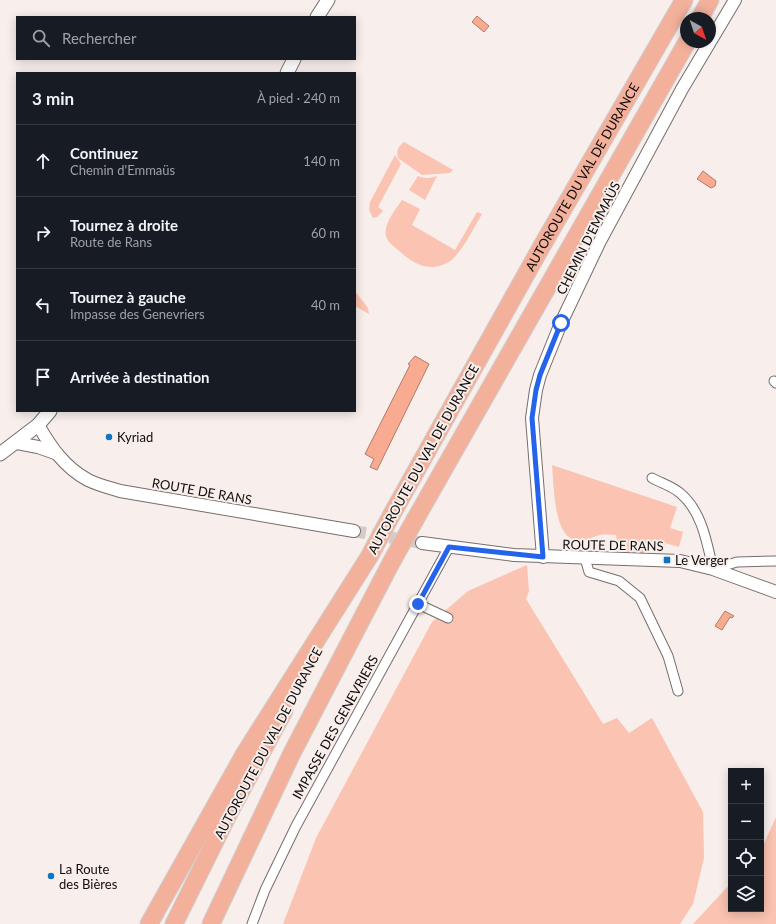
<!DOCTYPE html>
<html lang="fr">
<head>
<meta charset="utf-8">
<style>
	body { margin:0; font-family:Lato,sans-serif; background:#242831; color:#f1f3f6 }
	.controls { position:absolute; right:12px; bottom:12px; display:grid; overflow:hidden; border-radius:0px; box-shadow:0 2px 10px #0003 }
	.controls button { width:36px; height:36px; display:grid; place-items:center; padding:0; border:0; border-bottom:1px solid #363941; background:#171b24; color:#f1f3f6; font:20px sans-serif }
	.compass { position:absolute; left:680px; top:12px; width:36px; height:36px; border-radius:50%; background:#171b24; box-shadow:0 2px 10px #0003; rotate:140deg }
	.stop { position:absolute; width:12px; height:12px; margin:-9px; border:3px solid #2563eb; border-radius:50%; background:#fff }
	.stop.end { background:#2563eb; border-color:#fff; box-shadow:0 1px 4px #0008 }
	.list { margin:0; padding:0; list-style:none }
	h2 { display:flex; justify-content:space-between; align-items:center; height:52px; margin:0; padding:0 16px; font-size:17px }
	h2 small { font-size:13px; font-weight:400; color:#9ea1a6 }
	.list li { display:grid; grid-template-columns:26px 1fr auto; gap:12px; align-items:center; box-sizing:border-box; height:72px; padding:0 16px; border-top:1px solid #363941 }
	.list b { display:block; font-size:15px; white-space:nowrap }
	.list p { margin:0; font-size:13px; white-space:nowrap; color:#9ea1a6 }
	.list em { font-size:13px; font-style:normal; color:#9ea1a6 }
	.icon { flex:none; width:22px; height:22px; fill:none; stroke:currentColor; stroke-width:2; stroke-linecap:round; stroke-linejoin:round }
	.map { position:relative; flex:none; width:776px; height:924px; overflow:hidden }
	.search { position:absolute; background:#171b24; box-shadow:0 2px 10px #0003; left:16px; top:16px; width:340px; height:44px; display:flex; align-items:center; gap:10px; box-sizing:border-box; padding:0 14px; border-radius:0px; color:#9ea1a6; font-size:15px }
	.panel { position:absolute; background:#171b24; box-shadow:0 2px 10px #0003; left:16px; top:72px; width:340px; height:340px; border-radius:0px }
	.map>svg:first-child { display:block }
	.green { fill:#fbc3b1 }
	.water { fill:#f9ab92; stroke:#b27b6a }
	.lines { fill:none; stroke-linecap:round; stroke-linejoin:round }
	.tertiary-tunnel { stroke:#d5ccc9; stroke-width:12; stroke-dasharray:12 6; stroke-linecap:butt }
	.minor-casing { stroke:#766e6c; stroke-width:11 }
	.tertiary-casing { stroke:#766e6c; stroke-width:14 }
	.secondary-casing { stroke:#766e6c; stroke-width:15 }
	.motorway-casing { stroke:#cfcece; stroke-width:19 }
	.minor { stroke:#fff; stroke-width:9 }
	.tertiary { stroke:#fff; stroke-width:12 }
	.secondary { stroke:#fff; stroke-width:13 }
	.motorway { stroke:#f3b19c; stroke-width:17 }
	.motorway-bridge-casing { stroke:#cfcece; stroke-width:19; stroke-linecap:butt }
	.motorway-bridge { stroke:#f3b19c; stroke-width:17 }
	.route { stroke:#2563eb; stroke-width:5 }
	.poi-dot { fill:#1075c1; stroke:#f8eeeb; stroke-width:1.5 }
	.labels { text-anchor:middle; stroke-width:4; stroke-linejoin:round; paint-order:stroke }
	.street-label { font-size:13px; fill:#0e0c0b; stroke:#f8eeeb }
	.poi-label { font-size:13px; fill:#0e0c0b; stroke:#f8eeeb; text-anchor:start }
</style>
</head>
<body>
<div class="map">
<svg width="776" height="924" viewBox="0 0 776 924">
	<rect width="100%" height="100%" fill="#f8eeeb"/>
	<g class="green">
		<path d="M404 142 453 170 450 173 422 175 398 158C396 150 398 147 404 142Z"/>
		<polygon points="395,155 401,164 378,207 383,211 377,217 373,218 369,210 370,202"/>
		<path d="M418 176C424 179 431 178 437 176L425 200 409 190Z"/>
		<path d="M402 200 420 209 412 225 455 250 477 212 482 214C474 227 460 257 447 263 427 273 411 262 397 249 393 246 387 241 386 236 383 224 396 209 402 200Z"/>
		<polygon points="355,291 368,308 369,314 355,306"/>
		<path d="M552 465 677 507 670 528 683 532 679 547 665 543 664 546H645L644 553 619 552 616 535C611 535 605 534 600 535 591 537 585 542 576 540 553 537 554 483 552 465Z"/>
		<polygon points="527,565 529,591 526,599 603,724 617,718 629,733 652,718 703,812 704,858 693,904 680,924 283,924 316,838 432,622 468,591"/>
		<polygon points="776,817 776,924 693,924 731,883 731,909 761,909 761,850"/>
	</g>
	<g class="water">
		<polygon points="477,16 489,26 484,32 472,22"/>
		<polygon points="703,171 716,181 715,186 711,188 697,179"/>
		<polygon points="415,356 429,364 377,470 370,467 374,459 365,454 410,365 408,364"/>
		<polygon points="725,611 734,616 732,618 730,617 722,630 715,626"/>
	</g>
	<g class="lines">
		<polyline class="tertiary-tunnel" points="354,531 422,543"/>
		<g class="minor-casing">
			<g id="minor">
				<polyline points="774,381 776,383"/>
				<path d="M652 478C661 483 672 486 680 493 702 511 707 543 713 569L737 562 776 561"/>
				<polyline points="585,558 589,572 619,581 640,598 668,656 678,691"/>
				<polyline points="418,604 448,618"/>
				<polyline points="252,924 265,890 296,826 449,547"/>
			</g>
		</g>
		<g class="tertiary-casing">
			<g id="tertiary">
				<path d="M38 425C51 447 64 467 88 480 98 485 110 488 120 491L354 531"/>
				<polyline points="17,443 38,447 55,453"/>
				<polyline points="422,543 514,555 680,561 713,569 776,592"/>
				<polyline points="543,557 532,418 536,390 540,375 561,323 599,243 682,89 735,0"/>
			</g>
		</g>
		<g class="secondary-casing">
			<g id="secondary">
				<polyline points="317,17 328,0"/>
				<polyline points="287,73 294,59"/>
				<polyline points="0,454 38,425 50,411"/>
			</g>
		</g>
		<g class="motorway-casing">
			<g id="motorway">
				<polyline points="700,18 710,0"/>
				<path id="s1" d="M392 514 543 244 684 0"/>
				<polyline points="416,518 687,42"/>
				<polyline points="149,924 245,753 369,557"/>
				<polyline points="174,924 229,813 284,711"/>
				<polyline points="211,924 292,753 392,561"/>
			</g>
		</g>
		<use href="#minor" class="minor"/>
		<use href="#tertiary" class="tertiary"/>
		<use href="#secondary" class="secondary"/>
		<use href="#motorway" class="motorway"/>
		<g class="motorway-bridge-casing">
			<g id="motorway-bridge">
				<polyline points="369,557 392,514"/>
				<polyline points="392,561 416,518"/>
			</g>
		</g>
		<use href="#motorway-bridge" class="motorway-bridge"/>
	</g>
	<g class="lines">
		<polyline class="route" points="418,604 449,547 543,557 532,418 536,390 540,375 561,323"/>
	</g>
	<g class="poi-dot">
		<circle cx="109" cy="437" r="4"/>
		<rect x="663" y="556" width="8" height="8" rx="2"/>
		<circle cx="51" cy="876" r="4"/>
	</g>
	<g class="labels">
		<g class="street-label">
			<text dy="5" stroke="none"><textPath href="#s1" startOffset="387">AUTOROUTE DU VAL DE DURANCE</textPath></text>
			<text transform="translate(588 238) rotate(-63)" y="5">CHEMIN D'EMMAÜS</text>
			<text transform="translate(423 459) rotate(-61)" y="5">AUTOROUTE DU VAL DE DURANCE</text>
			<text transform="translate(202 491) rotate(10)" y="5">ROUTE DE RANS</text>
			<text transform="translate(613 545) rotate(1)" y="5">ROUTE DE RANS</text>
			<text transform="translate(335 727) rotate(-61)" y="5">IMPASSE DES GENEVRIERS</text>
			<text transform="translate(268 743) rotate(-62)" y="5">AUTOROUTE DU VAL DE DURANCE</text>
		</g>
		<g class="poi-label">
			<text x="117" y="442">Kyriad</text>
			<text x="675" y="565">Le Verger</text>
			<text x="59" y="874">La Route<tspan x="59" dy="15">des Bières</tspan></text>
		</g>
	</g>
</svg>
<div class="controls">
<button>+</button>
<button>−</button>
<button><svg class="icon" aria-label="locate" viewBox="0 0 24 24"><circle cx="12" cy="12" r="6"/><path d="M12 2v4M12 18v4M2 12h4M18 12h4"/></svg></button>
<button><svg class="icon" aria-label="layers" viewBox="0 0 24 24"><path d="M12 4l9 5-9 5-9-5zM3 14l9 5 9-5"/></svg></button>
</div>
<svg class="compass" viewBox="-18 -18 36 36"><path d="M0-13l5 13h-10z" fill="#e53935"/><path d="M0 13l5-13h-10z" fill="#9ea1a6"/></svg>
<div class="stop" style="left:561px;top:323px"></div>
<div class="stop end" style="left:418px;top:604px"></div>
<div class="search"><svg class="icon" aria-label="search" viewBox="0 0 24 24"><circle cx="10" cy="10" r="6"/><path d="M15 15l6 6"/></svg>Rechercher</div>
<section class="panel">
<h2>3 min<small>À pied · 240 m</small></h2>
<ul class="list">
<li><svg class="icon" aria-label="ahead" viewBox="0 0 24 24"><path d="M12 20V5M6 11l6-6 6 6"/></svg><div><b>Continuez</b><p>Chemin d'Emmaüs</p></div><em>140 m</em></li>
<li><svg class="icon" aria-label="right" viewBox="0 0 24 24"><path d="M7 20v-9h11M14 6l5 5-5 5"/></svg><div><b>Tournez à droite</b><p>Route de Rans</p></div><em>60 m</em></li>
<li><svg class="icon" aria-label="left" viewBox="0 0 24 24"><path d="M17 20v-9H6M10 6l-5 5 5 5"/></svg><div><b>Tournez à gauche</b><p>Impasse des Genevriers</p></div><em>40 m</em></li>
<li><svg class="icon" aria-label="arrive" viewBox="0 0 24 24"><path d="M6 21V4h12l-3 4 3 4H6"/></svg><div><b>Arrivée à destination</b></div></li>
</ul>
</section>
</div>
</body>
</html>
